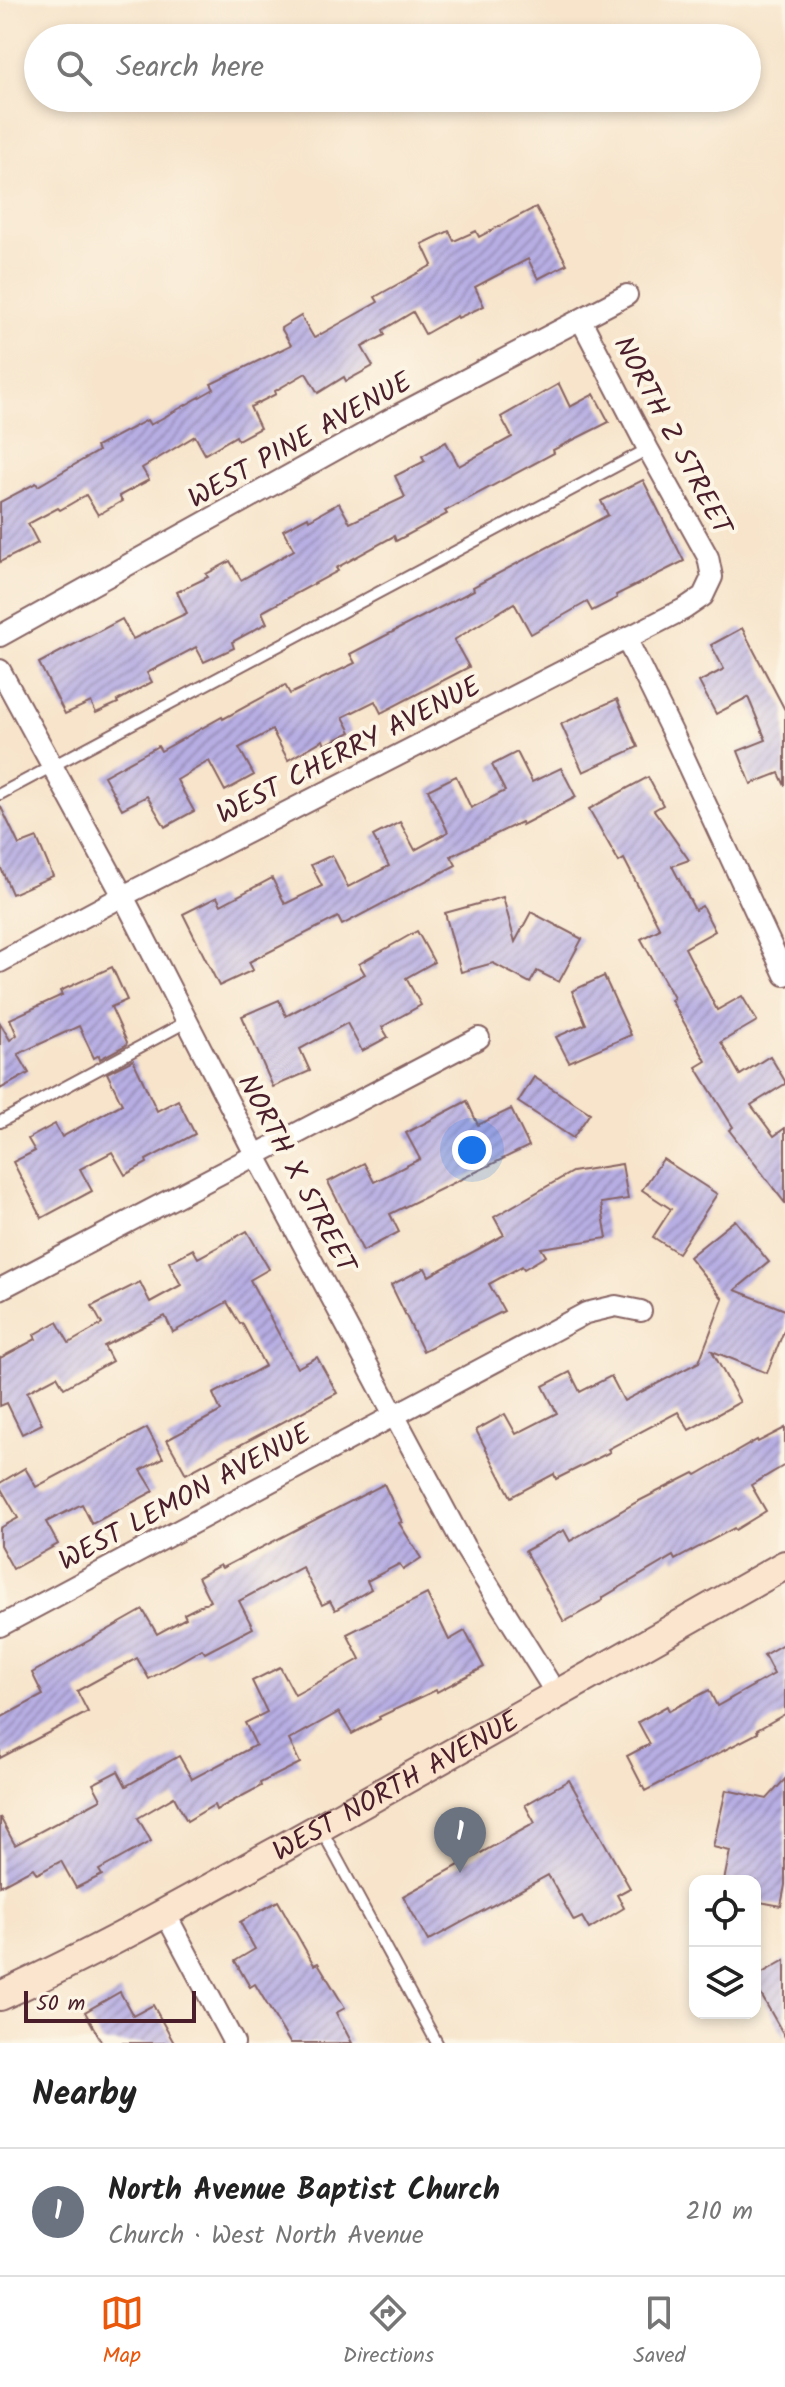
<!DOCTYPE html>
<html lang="en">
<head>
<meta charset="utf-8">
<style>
	body { margin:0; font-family:Kalam,sans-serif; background:#f2f2f2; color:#222 }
	.controls { position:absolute; right:24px; bottom:24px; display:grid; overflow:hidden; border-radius:16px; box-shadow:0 4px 12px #0003 }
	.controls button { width:72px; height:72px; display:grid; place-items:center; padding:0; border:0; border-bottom:2px solid #e0e0e0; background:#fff; color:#222; font:40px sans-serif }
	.scale { position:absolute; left:24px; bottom:20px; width:172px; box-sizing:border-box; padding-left:8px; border:4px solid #4a1f2b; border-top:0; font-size:22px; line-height:28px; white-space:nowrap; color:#4a1f2b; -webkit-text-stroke:6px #fcf5e5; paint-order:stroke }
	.you { position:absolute; left:472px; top:1150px; width:28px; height:28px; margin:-20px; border:6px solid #fff; border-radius:50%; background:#1a73e8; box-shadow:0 0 0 12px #1a73e833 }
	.badge { display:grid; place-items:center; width:52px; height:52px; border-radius:50%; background:#ea580c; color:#fff; font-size:26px; font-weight:700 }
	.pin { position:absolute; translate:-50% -66px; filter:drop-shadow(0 2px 4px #0008) }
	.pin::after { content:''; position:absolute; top:42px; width:28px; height:24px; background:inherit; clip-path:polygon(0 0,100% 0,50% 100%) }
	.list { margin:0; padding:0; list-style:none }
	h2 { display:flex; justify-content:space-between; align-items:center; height:104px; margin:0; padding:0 32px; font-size:34px }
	h2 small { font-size:26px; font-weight:400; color:#767676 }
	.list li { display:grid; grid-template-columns:52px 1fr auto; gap:24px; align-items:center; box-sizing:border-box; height:128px; padding:0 32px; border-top:2px solid #e0e0e0 }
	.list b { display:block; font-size:30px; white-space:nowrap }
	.list p { margin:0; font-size:26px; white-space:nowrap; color:#767676 }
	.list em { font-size:26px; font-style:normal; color:#767676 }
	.icon { flex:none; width:44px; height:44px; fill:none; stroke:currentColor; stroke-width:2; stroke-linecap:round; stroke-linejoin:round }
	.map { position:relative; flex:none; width:785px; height:2043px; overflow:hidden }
	.search { position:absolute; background:#fff; box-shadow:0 4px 12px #0003; left:24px; right:24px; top:24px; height:88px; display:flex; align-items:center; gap:20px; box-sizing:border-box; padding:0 28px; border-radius:44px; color:#767676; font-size:30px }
	.sheet { height:232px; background:#fff }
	nav { display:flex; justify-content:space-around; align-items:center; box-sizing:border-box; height:112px; border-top:2px solid #e0e0e0; background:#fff; font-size:22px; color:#767676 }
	nav a { display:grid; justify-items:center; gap:4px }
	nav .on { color:#ea580c }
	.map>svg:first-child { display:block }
	.building { fill:url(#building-hatch) }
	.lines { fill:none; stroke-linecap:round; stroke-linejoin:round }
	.lane-casing { stroke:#876463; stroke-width:14 }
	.street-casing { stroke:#876463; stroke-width:24 }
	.secondary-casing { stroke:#876463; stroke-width:32 }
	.lane { stroke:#fff; stroke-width:10 }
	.street { stroke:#fff; stroke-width:20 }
	.secondary { stroke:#fce5cf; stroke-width:28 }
	.labels { text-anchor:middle; stroke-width:8; stroke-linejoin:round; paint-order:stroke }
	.street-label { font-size:28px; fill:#4a1f2b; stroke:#fcf5e5 }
</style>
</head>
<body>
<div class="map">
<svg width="785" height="2043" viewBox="0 0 785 2043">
	<defs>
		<pattern id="building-hatch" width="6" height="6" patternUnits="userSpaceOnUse" patternTransform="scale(2)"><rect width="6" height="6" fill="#b7aee3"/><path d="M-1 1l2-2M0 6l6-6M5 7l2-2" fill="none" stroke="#978db8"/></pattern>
	</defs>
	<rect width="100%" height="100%" fill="#fcf5e5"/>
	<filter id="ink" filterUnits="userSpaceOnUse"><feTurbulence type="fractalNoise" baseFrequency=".0125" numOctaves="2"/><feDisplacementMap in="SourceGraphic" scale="16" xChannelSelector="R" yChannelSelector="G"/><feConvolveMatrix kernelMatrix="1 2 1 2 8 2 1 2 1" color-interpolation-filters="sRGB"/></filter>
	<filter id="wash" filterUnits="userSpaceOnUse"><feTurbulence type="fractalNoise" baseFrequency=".006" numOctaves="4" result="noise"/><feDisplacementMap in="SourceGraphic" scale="32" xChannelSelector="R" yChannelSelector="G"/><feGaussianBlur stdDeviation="1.8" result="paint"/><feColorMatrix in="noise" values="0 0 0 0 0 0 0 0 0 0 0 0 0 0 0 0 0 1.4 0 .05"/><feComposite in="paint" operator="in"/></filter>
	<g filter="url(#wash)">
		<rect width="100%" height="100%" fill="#f7e4cb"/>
		<g id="blocks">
			<g class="building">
				<polygon points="536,207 567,264 538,279 528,259 475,287 484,306 458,318 457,316 425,334 413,312 383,330 385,335 362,347 373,366 346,381 344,377 318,393 306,373 275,391 276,394 250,407 260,428 238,440 236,436 205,454 195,436 142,468 149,480 119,496 122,501 98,515 86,495 60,510 58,508 28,524 38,543 0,562 0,502 36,483 38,486 98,451 96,447 147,420 150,425 214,389 211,384 291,345 281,328 301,316 314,338 378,302 375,297 432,265 422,244 449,231 454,241 476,231 479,237"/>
				<polygon points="559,384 570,407 594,394 609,422 553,450 554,453 445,511 447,514 396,541 394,536 336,568 338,571 262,612 267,623 232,642 234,648 204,662 196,647 147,673 152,682 117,701 118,703 96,713 91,702 65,714 39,663 122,619 133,639 187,613 177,592 208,577 206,574 230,561 241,580 294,550 283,530 308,517 309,520 339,503 350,523 405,497 395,476 425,461 422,456 446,442 459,466 512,437 501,417"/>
				<polygon points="643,480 684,561 616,595 617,598 592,611 587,602 531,634 514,603 454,640 469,667 381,713 375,701 343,717 351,732 325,745 323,740 288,760 272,730 239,748 254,775 225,791 209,761 177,780 194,811 165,827 147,796 122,809 104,776 158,746 161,751 222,717 223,719 285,685 290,694 355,663 350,654 474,590 473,587 608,515 601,501"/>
				<polygon points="742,628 785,710 785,786 779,773 751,784 738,751 766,740 748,697 716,714 699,682 724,669 711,645"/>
				<polygon points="617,699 638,747 583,772 561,724"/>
				<polygon points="517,752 532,782 561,768 576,797 522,825 521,822 451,856 456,865 342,925 338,917 249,962 253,970 219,986 183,914 217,897 221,905 272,878 285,904 322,886 311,865 332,855 348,887 389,866 373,836 400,822 415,850 448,832 428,790 456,776 471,808 505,791 492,765"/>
				<polygon points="648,777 663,805 654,810 689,860 672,866 695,910 702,906 715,931 685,948 717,1010 742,996 757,1021 721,1042 740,1075 770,1056 785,1081 785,1084 751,1105 774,1136 785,1128 785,1203 729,1130 733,1127 696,1067 706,1061 671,1000 674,998 641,939 660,929 624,859 619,862 589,809"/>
				<polygon points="0,805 19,845 37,838 53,876 12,894 0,866"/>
				<polygon points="503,897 515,942 531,912 582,939 559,982 537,971 530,983 493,963 461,972 445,913"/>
				<polygon points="417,931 434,962 406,978 421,1005 382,1027 388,1037 362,1051 347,1023 300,1049 310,1071 273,1087 242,1016 279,1000 286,1016 365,974 359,964"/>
				<polygon points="112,967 127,1000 111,1007 127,1042 126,1045 100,1059 99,1055 94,1058 79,1026 18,1054 29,1073 0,1089 0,1023 10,1040 17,1035 10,1019 62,995 60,991"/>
				<polygon points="604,976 631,1035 569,1062 556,1037 586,1024 572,991"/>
				<polygon points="133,1060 157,1111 178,1100 195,1134 146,1160 147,1163 125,1175 112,1152 80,1169 92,1191 42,1218 13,1162 35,1151 28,1139 55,1124 62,1137 122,1104 107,1073"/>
				<polygon points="534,1077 590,1113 573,1138 518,1102"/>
				<polygon points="467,1101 478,1125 511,1109 529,1146 390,1214 399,1232 363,1251 328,1182 364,1163 374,1182 420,1159 406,1133"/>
				<polygon points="663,1159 717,1194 678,1253 653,1237 671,1209 642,1190"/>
				<polygon points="622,1164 628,1199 601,1203 607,1238 541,1248 546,1256 524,1269 522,1266 489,1284 504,1311 423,1351 391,1285 425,1268 429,1276 504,1235 494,1217 572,1172"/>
				<polygon points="735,1220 769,1262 735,1290 785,1310 785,1328 767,1373 712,1351 740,1402 689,1430 678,1412 608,1449 610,1452 556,1479 554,1474 511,1497 476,1430 505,1414 516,1434 557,1413 543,1386 570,1372 580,1392 611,1376 624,1401 699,1362 723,1299 689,1257"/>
				<polygon points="247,1231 269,1269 250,1280 297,1368 317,1357 337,1393 186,1474 167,1440 221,1411 213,1394 265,1366 242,1323 240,1324 227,1302 173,1332 165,1316 104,1346 112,1361 64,1388 57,1376 27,1392 42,1424 22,1434 7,1403 0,1406 0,1358 36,1339 34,1335 57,1322 69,1343 102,1324 92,1306 140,1282 150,1302 181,1285 169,1262 193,1249 198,1258"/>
				<polygon points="147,1428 163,1458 141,1470 154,1491 92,1524 82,1504 46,1522 58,1544 13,1569 0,1545 0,1528 18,1518 0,1487 0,1483 25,1468 36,1487"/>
				<polygon points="785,1428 785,1465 751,1485 766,1511 735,1530 734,1528 675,1560 673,1556 602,1598 603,1600 564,1622 525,1551 564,1530 570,1541 635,1503 694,1473 696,1475 757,1440 758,1442"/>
				<polygon points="384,1484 402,1522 399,1523 421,1558 403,1570 399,1564 367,1581 371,1589 335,1610 330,1601 322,1605 302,1567 239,1601 253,1628 205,1653 202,1649 149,1679 137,1658 77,1691 88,1712 0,1758 0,1718 43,1695 32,1673 143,1610 157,1634 186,1618 184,1614 210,1601 198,1577 220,1565 222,1568"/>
				<polygon points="427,1594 449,1640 465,1631 484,1667 437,1692 436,1690 379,1717 380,1719 352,1734 339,1712 289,1740 300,1763 260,1783 261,1786 216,1810 214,1805 187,1821 174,1797 138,1818 151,1841 99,1870 102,1875 76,1888 61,1861 37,1874 33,1868 0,1886 0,1817 15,1845 101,1799 93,1784 118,1771 126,1786 179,1756 192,1779 256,1745 245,1723 267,1712 252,1681 280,1667 295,1695 360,1659 347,1634"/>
				<polygon points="785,1643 785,1714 757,1730 758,1733 645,1791 627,1756 650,1744 638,1722 667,1706 669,1711 709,1690 717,1706 774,1674 764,1655"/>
				<polygon points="785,1779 785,1885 781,1906 755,1901 755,1881 724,1881 730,1851 713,1847 726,1790 767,1799"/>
				<polygon points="569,1780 630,1888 617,1895 624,1908 589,1929 582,1917 574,1921 548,1875 428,1941 403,1896 535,1823 525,1805"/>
				<polygon points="278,1901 314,1965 318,1963 345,2008 336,2013 352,2043 290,2043 255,1984 250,1987 235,1961 255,1949 240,1922"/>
				<polygon points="785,1960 785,2037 755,1984 755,1977"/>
				<polygon points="120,1992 133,2016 153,2005 174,2043 102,2043 85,2012"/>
			</g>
		</g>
	</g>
	<g filter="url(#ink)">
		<use href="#blocks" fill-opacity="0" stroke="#876463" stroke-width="2"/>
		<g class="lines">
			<g class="lane-casing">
				<g id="lane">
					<polyline points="0,794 648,449"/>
					<polyline points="0,1122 188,1021"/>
					<polyline points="321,1829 437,2043"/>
				</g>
			</g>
			<g class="street-casing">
				<g id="street">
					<polyline points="0,636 398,415 627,295"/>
					<polyline points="626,638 676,740 785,975"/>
					<polyline points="0,670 123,896 255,1154 464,1546 557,1695"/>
					<polyline points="0,962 123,896 684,609 703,596 712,577 708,557 648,449 581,320"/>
					<polyline points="0,1289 479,1038"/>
					<polyline points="0,1626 586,1313 616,1306 641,1311"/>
					<polyline points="165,1913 234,2043"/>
				</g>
			</g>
			<g class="secondary-casing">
				<g id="secondary">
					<path id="s1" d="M0 1996C112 1945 219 1883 326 1824 480 1738 632 1652 785 1565"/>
				</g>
			</g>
			<use href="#lane" class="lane"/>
			<use href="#street" class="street"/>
			<use href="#secondary" class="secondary"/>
		</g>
	</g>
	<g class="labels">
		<g class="street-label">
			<text transform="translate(674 435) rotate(62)" y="10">NORTH Z STREET</text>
			<text transform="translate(299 439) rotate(-29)" y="10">WEST PINE AVENUE</text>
			<text transform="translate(348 749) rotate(-27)" y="10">WEST CHERRY AVENUE</text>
			<text transform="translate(298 1173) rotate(62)" y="10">NORTH X STREET</text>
			<text transform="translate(184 1496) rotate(-28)" y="10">WEST LEMON AVENUE</text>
			<text dy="10" stroke="none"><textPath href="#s1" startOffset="448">WEST NORTH AVENUE</textPath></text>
		</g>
	</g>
</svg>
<div class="controls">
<button><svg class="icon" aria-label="locate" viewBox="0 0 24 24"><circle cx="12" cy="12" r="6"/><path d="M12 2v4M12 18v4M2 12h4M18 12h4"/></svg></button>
<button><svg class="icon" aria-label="layers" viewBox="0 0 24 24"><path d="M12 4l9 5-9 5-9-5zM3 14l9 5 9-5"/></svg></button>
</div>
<div class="scale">50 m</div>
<div class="you"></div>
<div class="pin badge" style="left:460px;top:1873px;background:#6b7280">1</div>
<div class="search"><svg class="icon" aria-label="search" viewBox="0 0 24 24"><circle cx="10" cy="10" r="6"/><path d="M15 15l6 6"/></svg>Search here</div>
</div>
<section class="sheet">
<h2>Nearby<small></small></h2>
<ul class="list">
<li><span class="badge" style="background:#6b7280">1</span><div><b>North Avenue Baptist Church</b><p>Church · West North Avenue</p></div><em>210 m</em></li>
</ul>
</section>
<nav>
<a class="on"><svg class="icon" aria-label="map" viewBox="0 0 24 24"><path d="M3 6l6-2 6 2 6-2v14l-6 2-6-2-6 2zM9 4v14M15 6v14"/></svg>Map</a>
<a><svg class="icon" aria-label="directions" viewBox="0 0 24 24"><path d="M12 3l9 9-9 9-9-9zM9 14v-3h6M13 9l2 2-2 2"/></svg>Directions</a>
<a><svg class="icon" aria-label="saved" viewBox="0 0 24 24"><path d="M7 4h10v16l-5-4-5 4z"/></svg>Saved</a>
</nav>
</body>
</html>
